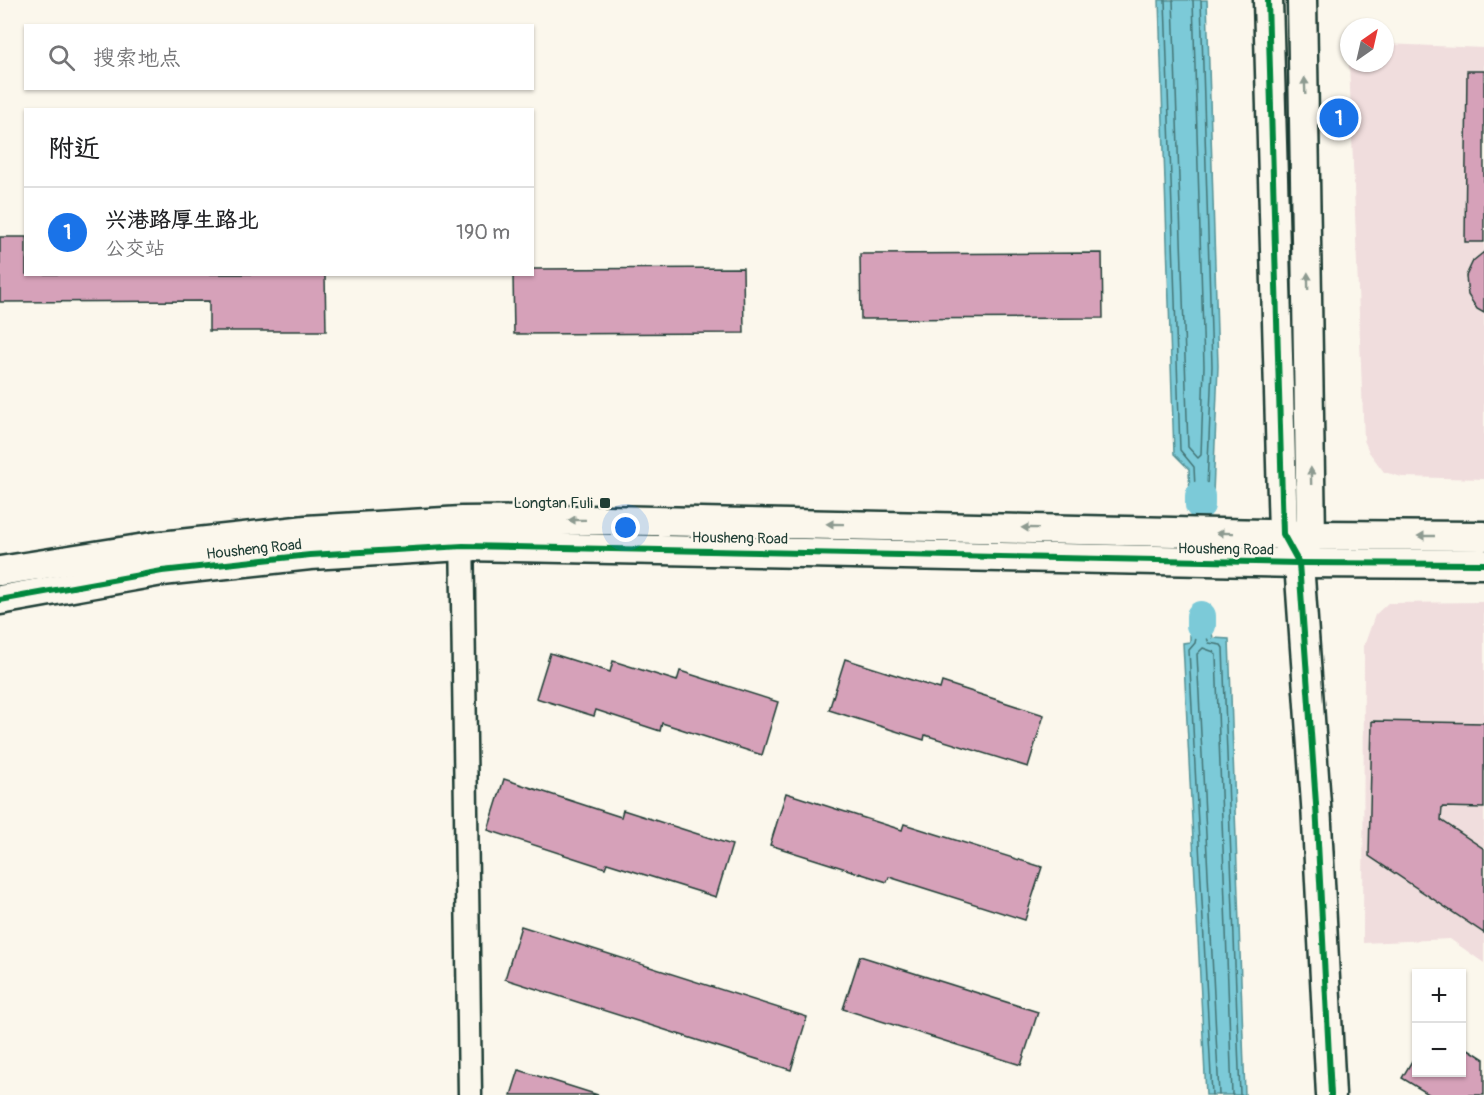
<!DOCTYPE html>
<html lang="zh">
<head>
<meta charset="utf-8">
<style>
	body { margin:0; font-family:Pangolin,"LXGW WenKai TC",sans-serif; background:#f2f2f2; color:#202124 }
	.controls { position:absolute; right:18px; bottom:18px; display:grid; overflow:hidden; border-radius:0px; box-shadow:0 2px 4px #0004 }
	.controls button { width:54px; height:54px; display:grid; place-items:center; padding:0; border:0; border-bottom:2px solid #e0e0e0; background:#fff; color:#202124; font:30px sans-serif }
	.compass { position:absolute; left:1340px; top:18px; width:54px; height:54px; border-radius:50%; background:#fff; box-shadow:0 2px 4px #0004; rotate:34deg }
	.you { position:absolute; left:626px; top:528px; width:21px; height:21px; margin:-15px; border:4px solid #fff; border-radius:50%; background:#1a73e8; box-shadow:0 0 0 9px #1a73e833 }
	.badge { display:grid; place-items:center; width:39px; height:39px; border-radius:50%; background:#1a73e8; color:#fff; font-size:20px; font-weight:700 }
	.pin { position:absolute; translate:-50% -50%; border:3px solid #fff; box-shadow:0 2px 6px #0006 }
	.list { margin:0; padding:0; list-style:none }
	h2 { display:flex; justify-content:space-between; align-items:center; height:78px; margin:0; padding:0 24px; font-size:26px }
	h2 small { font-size:20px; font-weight:400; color:#757577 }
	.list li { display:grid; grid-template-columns:39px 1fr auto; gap:18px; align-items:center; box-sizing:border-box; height:90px; padding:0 24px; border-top:2px solid #e0e0e0 }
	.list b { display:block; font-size:22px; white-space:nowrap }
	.list p { margin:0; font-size:20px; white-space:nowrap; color:#757577 }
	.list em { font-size:20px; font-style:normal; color:#757577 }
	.icon { flex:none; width:33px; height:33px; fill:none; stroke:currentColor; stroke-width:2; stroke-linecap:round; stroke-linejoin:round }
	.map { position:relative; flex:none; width:1484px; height:1095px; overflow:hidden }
	.search { position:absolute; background:#fff; box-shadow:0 2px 4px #0004; left:24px; top:24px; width:510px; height:66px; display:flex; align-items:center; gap:15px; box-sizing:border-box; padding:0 21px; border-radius:0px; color:#757577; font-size:22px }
	.panel { position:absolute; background:#fff; box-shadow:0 2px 4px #0004; left:24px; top:108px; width:510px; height:168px; border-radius:0px }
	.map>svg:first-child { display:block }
	.built { fill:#f0dddd }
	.water { fill:#7bcad8; stroke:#569296; stroke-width:1.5 }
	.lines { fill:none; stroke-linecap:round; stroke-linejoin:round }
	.shore { stroke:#447576; stroke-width:1.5 }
	.canal { stroke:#7bcad8; stroke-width:30 }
	.building { fill:#d6a1b9; stroke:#1f3d34; stroke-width:1.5 }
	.minor-casing { stroke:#1f3d34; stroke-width:27 }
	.tertiary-casing { stroke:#1f3d34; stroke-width:33 }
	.minor { stroke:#fbf7ec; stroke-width:22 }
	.tertiary { stroke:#fbf7ec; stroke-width:28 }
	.cycleway-casing { stroke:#fbf7ec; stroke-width:10 }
	.cycleway { stroke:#00873e; stroke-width:6 }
	.oneway { fill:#8d9a90 }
	.poi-dot { fill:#1f3d34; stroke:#fbf7ec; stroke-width:2 }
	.labels { text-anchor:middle; stroke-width:4.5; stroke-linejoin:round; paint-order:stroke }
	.poi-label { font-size:15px; fill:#1f3d34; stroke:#fbf7ec; text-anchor:end }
	.street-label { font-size:15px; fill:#1f3d34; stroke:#fbf7ec }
</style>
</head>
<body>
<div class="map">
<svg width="1484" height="1095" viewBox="0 0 1484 1095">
	<rect width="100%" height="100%" fill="#fbf7ec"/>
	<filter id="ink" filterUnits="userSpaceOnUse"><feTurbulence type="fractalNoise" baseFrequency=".0167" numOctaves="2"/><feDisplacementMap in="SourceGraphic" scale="12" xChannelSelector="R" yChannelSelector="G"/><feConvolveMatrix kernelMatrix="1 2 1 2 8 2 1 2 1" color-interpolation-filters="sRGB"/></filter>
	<g filter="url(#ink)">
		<g class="built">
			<polygon points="1385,44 1484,48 1484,479 1402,477 1384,472 1369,452 1364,440 1349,63 1385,63"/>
			<polygon points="1484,602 1484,963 1450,939 1363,943 1364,646 1375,615 1388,603"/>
		</g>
		<g class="water">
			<polygon points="1159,0 1207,0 1218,366 1213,494 1190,498 1189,469 1174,454"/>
			<polygon points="1210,624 1213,638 1229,639 1245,1095 1206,1095 1183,643 1190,642 1190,627"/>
		</g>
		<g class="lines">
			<g class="shore">
				<polyline points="1165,0 1180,450 1194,467 1195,488 1198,490 1205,489 1207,487 1212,366 1201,0"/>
				<polyline points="1173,0 1188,447 1198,458 1201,455 1204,366 1193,0"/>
				<polyline points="1212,1095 1189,650 1195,643 1197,633 1203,631 1205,633 1209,643 1221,645 1223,648 1240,1095"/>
				<polyline points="1219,1095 1197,654 1203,648 1214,652 1216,655 1232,1095"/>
			</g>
			<g class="canal">
				<polyline points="1200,496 1200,505"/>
				<polyline points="1201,625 1201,616"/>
			</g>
		</g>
		<g class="building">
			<polygon points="1467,71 1484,71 1484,242 1465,242"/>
			<polygon points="0,237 26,237 26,274 325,274 326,331 209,331 209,301 0,302"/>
			<polygon points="1484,252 1484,313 1477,309 1468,295 1466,276 1473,261"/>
			<polygon points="1102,253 1103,318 861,319 860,254"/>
			<polygon points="743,268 744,333 514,334 513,274 532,274 532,269"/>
			<polygon points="550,653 610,672 613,661 677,681 680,671 778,702 762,755 662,723 660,731 596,710 594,716 536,698"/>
			<polygon points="845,659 940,689 942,682 1044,715 1028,767 925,735 924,740 829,710"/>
			<polygon points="1372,721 1484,723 1484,808 1442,807 1441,820 1484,849 1484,933 1369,856"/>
			<polygon points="504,779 621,817 623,810 732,845 716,897 607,863 605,868 488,830"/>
			<polygon points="786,793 902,830 904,824 1042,867 1025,920 889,877 887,882 770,845"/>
			<polygon points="521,926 807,1017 791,1070 505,979"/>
			<polygon points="860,956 1038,1012 1021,1065 843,1009"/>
			<polygon points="1462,1045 1484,1059 1484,1095 1430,1095 1402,1078 1416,1054 1416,1072 1462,1072"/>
			<polygon points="519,1070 598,1095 511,1095"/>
		</g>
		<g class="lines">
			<g class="minor-casing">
				<polyline id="minor" points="462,529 470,1095"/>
			</g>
			<g class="tertiary-casing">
				<g id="tertiary">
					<polyline points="1268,0 1283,534 1299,563 1316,804 1331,1095"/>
					<polyline points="1302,0 1311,535 1303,552"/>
					<polyline points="0,571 152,547 306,530 462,521 606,520 1311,535 1484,536"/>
					<polyline points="0,600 162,571 310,555 463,546 1299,563 1484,564"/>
				</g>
			</g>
			<use href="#minor" class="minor"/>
			<use href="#tertiary" class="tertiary"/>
			<g class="cycleway-casing">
				<g id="cycleway">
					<polyline points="1268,0 1283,534 1299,563 1316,804 1331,1095"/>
					<polyline points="0,600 162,571 310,555 463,546 1299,563 1484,564"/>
				</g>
			</g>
			<use href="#cycleway" class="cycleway"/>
		</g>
		<defs><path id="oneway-solid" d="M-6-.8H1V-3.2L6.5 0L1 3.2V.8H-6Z" transform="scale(1.5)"/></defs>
		<g class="oneway">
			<use href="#oneway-solid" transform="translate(1305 86) rotate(-92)"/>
			<use href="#oneway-solid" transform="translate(1308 281) rotate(-91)"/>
			<use href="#oneway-solid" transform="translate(1311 476) rotate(-91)"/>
			<use href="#oneway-solid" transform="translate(577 520) rotate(179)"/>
			<use href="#oneway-solid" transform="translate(835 524) rotate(-179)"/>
			<use href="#oneway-solid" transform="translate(1030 528) rotate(-179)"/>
			<use href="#oneway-solid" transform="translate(1225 533) rotate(-179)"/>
			<use href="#oneway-solid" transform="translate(1426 536) rotate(-180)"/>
		</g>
	</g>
	<rect class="poi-dot" x="599" y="497" width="12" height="12" rx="3"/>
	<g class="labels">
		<g class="poi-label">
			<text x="593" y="508">Longtan Fuli</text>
		</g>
		<g class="street-label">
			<text transform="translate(740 538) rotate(1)" y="5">Housheng Road</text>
			<text transform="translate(254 549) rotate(-6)" y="5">Housheng Road</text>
			<text transform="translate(1226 549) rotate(1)" y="5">Housheng Road</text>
		</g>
	</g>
</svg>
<div class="controls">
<button>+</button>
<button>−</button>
</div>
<svg class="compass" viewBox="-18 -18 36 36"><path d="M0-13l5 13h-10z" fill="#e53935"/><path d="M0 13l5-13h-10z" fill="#757577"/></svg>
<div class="you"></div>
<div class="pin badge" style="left:1339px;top:118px">1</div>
<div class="search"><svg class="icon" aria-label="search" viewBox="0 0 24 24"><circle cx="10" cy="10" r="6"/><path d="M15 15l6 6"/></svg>搜索地点</div>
<section class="panel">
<h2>附近<small></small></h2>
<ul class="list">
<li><span class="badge">1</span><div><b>兴港路厚生路北</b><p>公交站</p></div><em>190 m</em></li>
</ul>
</section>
</div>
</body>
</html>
